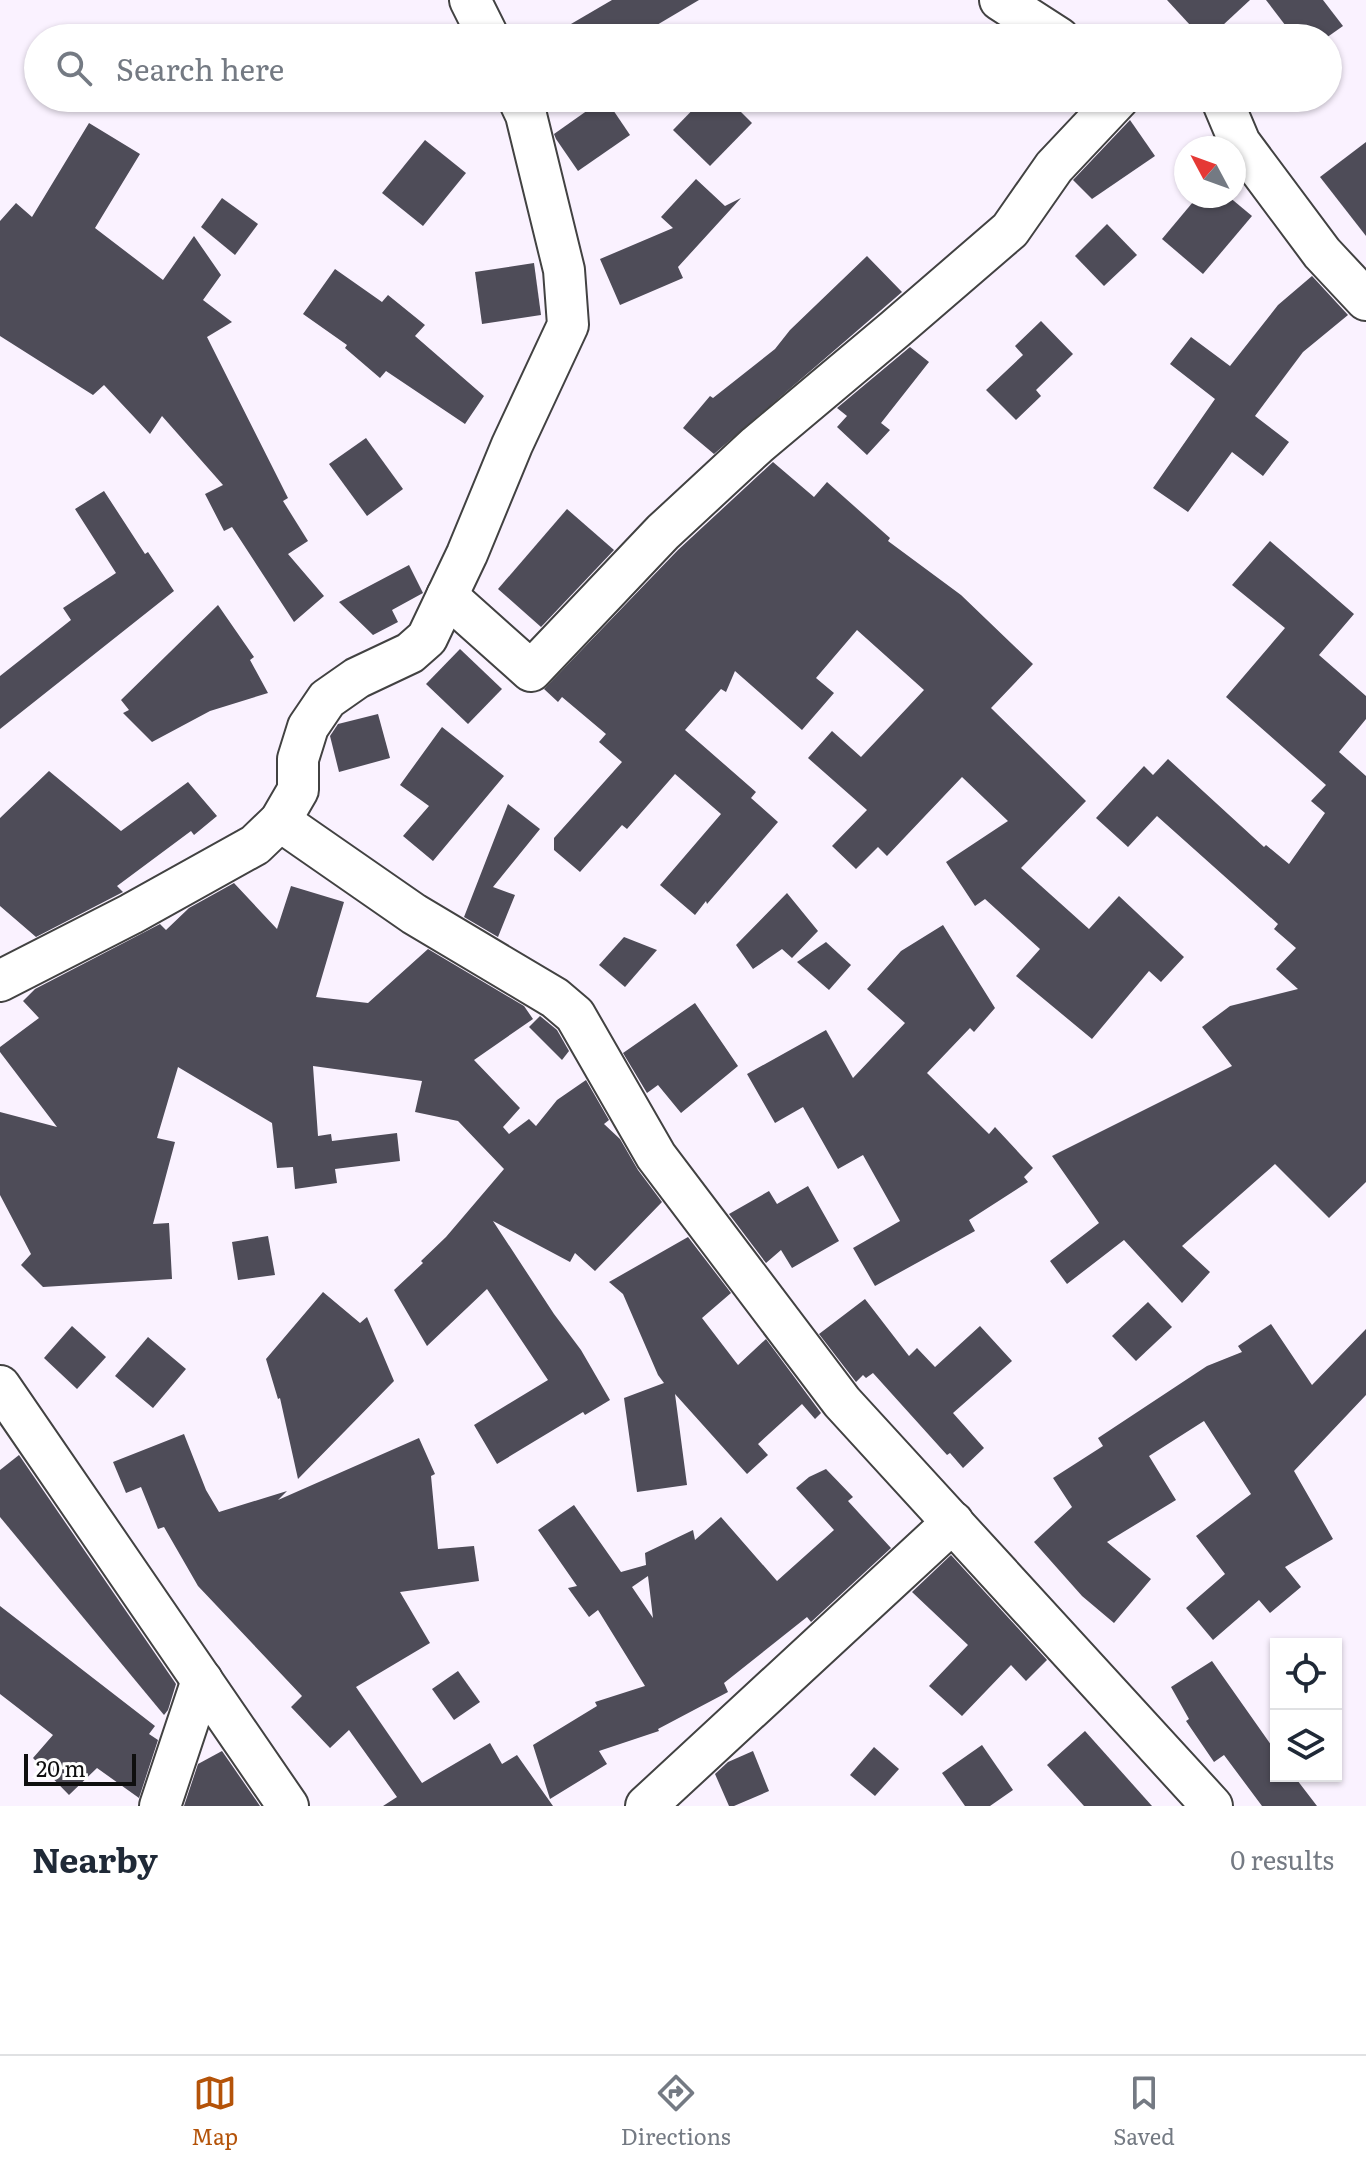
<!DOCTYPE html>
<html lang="en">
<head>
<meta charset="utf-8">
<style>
	body { margin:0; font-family:Literata,serif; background:#f2f2f3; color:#1f2937 }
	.controls { position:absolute; right:24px; bottom:24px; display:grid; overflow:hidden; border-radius:0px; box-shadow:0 2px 6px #0004 }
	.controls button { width:72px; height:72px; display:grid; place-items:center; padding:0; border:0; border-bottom:2px solid #e0e1e3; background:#fff; color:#1f2937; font:40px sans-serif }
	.compass { position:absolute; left:1174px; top:136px; width:72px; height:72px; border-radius:50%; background:#fff; box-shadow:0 2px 6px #0004; rotate:311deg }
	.scale { position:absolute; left:24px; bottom:20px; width:112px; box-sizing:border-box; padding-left:8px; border:4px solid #0f0f0f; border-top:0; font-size:22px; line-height:28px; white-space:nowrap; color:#0f0f0f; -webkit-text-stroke:6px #fff; paint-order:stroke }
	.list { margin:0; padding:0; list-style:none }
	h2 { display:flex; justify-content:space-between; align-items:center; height:104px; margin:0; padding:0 32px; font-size:34px }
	h2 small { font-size:26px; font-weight:400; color:#747a83 }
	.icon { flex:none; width:44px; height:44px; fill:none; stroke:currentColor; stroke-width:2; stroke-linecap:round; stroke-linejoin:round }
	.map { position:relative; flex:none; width:1366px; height:1806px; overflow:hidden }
	.search { position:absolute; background:#fff; box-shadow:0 2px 6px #0004; left:24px; right:24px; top:24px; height:88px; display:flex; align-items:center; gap:20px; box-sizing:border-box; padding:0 28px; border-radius:44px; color:#747a83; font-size:30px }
	.sheet { height:248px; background:#fff }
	nav { display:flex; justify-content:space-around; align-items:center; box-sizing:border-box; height:112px; border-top:2px solid #e0e1e3; background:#fff; font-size:22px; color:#747a83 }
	nav a { display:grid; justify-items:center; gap:4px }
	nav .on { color:#b45309 }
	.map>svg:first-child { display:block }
	.building { fill:#4e4c58; fill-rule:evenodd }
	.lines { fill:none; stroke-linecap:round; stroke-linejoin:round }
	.minor-casing { stroke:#424242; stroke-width:44 }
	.minor { stroke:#fff; stroke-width:40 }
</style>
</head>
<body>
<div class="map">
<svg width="1366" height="1806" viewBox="0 0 1366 1806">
	<rect width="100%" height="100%" fill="#faf2ff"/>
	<g class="building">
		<polygon points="612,0 699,0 635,38 547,38"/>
		<polygon points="1167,0 1250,0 1209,38 1202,38"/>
		<polygon points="1266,0 1323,0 1343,26 1326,38 1295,38"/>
		<polygon points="605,98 630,135 578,171 556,139 554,134"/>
		<polygon points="704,98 727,98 752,123 710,166 673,130"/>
		<polygon points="1130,120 1155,156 1092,199 1073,180"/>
		<polygon points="89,123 140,154 95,228 163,280 194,236 221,275 203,300 232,322 207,337 288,498 283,501 308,541 288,554 324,596 294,622 232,527 224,531 205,494 223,485 162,416 150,434 104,385 93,395 0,336 0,221 16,203 32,217"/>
		<polygon points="425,140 466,173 423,226 382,193"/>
		<polygon points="1366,142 1366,236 1320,177"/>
		<polygon points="696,179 725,206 741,198 678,267 683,278 620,305 600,259 673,228 661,217"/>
		<polygon points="1198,196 1228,196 1252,216 1203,274 1162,239"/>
		<polygon points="222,198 258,224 235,255 201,227"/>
		<polygon points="1107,224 1137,255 1104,286 1075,256"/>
		<polygon points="867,256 902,292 714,454 683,428 710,396 713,398 775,349 790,330"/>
		<polygon points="534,263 541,315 482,324 475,272"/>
		<polygon points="335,269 382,302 388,295 425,325 415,336 484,396 465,424 386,371 380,378 345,348 347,345 303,314"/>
		<polygon points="1312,276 1348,315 1303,352 1255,416 1289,442 1263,476 1232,452 1188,512 1153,488 1215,399 1170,364 1191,337 1230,366 1278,305"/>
		<polygon points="1041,321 1073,354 1036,390 1041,396 1016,420 986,390 1023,355 1015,346"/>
		<polygon points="910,347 929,362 881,423 890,430 867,455 837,427 847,416 837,408"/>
		<polygon points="366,438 403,489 367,516 329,464"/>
		<polygon points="773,462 814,497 827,482 890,538 888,541 961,595 1033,664 991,708 1086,801 1021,868 1089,929 1119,896 1184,957 1161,982 1149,971 1092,1039 1016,976 1040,949 985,899 975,906 946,862 1008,821 962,777 887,856 878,847 856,869 832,846 867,810 808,758 832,731 861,757 924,690 857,630 816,678 834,693 802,730 735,671 726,692 721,689 685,730 756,792 751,798 778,822 707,904 706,901 695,915 660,885 721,814 675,774 627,829 622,825 580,872 554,850 554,838 622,762 599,742 606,734 562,697 558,702 544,689 678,550"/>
		<polygon points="104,491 145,554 148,552 174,591 0,729 0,676 71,620 63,608 116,573 75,509"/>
		<polygon points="567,509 614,550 541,627 498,589"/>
		<polygon points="1270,541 1354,614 1319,655 1366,696 1366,719 1339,752 1366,776 1366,1182 1329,1218 1275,1164 1182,1246 1210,1272 1182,1303 1124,1240 1067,1284 1050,1261 1099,1223 1052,1156 1232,1066 1202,1027 1230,1006 1298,989 1276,969 1296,948 1274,929 1278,924 1157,816 1128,847 1096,818 1144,766 1153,775 1168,759 1264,847 1266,845 1289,864 1325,813 1311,801 1326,785 1226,697 1285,628 1232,585"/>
		<polygon points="409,565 423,593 392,610 398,622 373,635 339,602"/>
		<polygon points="218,605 254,657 250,660 268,693 210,711 152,742 123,713 129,710 121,700"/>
		<polygon points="460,649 502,689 468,724 426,684"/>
		<polygon points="378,714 390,758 339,772 330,736 338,724"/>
		<polygon points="442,727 504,776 433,861 403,836 429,806 400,785"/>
		<polygon points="49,771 121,831 188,782 217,816 194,835 191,831 117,886 123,892 36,937 0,906 0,818"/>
		<polygon points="508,804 540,829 493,887 515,895 498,937 464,917"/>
		<polygon points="234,883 277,929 291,886 344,902 316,997 368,1003 428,949 524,1006 533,1019 474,1060 520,1108 503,1127 509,1134 529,1119 536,1126 557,1100 586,1080 609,1120 604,1124 620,1139 638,1170 662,1202 595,1271 575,1253 570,1262 493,1221 554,1314 581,1350 610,1400 585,1415 583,1412 497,1464 474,1425 548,1380 487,1289 427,1346 394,1290 423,1263 421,1261 446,1237 504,1169 458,1121 415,1112 422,1081 313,1066 318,1136 331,1134 332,1141 397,1133 400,1161 335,1169 337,1183 295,1189 293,1167 277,1168 272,1123 178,1067 157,1138 175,1142 153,1224 169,1223 172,1279 43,1287 21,1265 31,1254 0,1195 0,1112 57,1127 0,1052 0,1047 39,1018 23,1001 35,989 160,924 166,930 189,908"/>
		<polygon points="787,893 818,931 792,958 782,949 753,969 736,945"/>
		<polygon points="943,925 995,1008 974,1032 970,1028 927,1073 989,1134 995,1127 1033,1168 1024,1177 1028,1182 969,1220 975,1231 875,1286 853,1248 900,1221 863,1155 838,1169 803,1107 775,1123 747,1074 826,1030 853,1078 905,1023 867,989 901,951"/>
		<polygon points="624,937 657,950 625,987 599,965"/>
		<polygon points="826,942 851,965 829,990 797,962"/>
		<polygon points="695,1003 738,1066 681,1113 658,1085 647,1093 623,1053"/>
		<polygon points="540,1016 557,1030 569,1051 562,1060 529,1027"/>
		<polygon points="808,1186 839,1241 792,1268 781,1250 766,1263 729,1214 769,1191 777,1204"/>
		<polygon points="268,1236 275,1275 238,1280 232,1242"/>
		<polygon points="688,1237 731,1293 702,1318 738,1365 766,1339 821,1413 815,1419 802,1404 758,1444 768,1455 747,1474 675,1394 687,1485 637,1492 624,1398 664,1383 658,1375 623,1294 609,1282"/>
		<polygon points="323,1292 360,1323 367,1317 394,1381 298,1479 280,1398 278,1399 266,1359"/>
		<polygon points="865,1299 909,1356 917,1348 935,1367 980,1326 1012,1361 953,1413 984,1448 963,1468 950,1453 947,1455 873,1373 866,1378 863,1375 856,1382 819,1334"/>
		<polygon points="1148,1302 1172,1327 1136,1361 1112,1336"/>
		<polygon points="1271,1324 1312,1385 1366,1329 1366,1395 1294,1471 1333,1539 1285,1567 1301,1587 1270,1613 1259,1600 1213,1640 1186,1608 1225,1574 1196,1536 1251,1494 1204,1421 1149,1456 1176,1500 1107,1542 1151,1579 1114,1623 1082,1596 1034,1542 1072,1507 1053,1478 1103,1446 1098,1438 1207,1366 1242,1352 1238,1346"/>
		<polygon points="72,1326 106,1357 77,1389 44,1358"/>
		<polygon points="148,1337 186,1369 153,1408 115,1376"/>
		<polygon points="184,1434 206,1490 219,1512 287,1491 278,1500 419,1438 435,1474 431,1476 438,1549 474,1546 479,1581 400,1592 430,1643 356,1687 422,1783 490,1743 502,1764 517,1755 553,1806 383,1806 397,1797 349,1730 330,1748 291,1707 302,1696 198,1586 164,1527 158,1529 141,1487 126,1493 113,1462"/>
		<polygon points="19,1455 176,1684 168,1710 164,1715 0,1517 0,1470"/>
		<path d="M826 1469 853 1497 848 1501 891 1548 811 1622 807 1617 724 1683 728 1692 658 1729 659 1731 599 1751 607 1764 550 1799 533 1745 597 1706 595 1702 645 1686 598 1610 589 1617 568 1588 577 1586 538 1530 574 1505 621 1572 646 1565 645 1553 693 1530 695 1540 721 1517 777 1581 834 1530 796 1488 809 1477ZM648 1576 653 1618 632 1587Z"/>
		<polygon points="951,1555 1047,1660 1026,1681 1011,1665 962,1716 929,1686 968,1645 912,1592"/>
		<polygon points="0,1606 155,1726 149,1734 158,1740 139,1798 97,1768 69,1795 33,1758 53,1735 0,1694"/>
		<polygon points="1212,1661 1276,1752 1276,1776 1294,1776 1317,1806 1262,1806 1224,1755 1214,1762 1186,1721 1189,1719 1171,1687"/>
		<polygon points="458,1671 480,1702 454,1720 432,1689"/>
		<polygon points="1085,1731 1152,1806 1084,1806 1047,1765"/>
		<polygon points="982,1745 1013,1790 990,1806 965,1806 942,1773"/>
		<polygon points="874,1747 899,1769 875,1796 850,1775"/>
		<polygon points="222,1751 260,1806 184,1806 198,1764"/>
		<polygon points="753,1751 769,1791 734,1806 729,1806 715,1774 728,1762"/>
	</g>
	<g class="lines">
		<g class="minor-casing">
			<g id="minor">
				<polyline points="470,0 489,38"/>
				<polyline points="1000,0 1059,38"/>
				<polyline points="1221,98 1240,143 1322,253 1366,300"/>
				<polyline points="447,596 531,671 663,532 757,445 894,330 1010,230 1054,167 1119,98"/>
				<polyline points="280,821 414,914 555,998 575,1015 656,1156 842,1402 1212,1806"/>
				<polyline points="0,981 131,914 255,845 280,821 298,790 298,759 308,727 327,699 357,678 410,653 427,638 467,554 512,445 568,325 564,270 526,115 518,98"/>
				<polyline points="0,1386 288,1806"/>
				<polyline points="160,1806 202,1680"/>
				<polyline points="646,1806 953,1522"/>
			</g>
		</g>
		<use href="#minor" class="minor"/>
	</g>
</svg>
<div class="controls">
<button><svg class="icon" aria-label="locate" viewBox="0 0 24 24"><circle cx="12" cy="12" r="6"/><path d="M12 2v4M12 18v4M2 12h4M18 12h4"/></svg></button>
<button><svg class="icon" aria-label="layers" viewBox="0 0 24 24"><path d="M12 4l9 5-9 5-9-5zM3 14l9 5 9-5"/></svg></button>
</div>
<svg class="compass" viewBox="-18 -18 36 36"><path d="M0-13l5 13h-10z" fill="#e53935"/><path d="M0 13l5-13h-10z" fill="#747a83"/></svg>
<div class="scale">20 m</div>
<div class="search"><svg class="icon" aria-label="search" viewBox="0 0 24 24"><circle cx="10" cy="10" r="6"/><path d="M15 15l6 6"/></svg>Search here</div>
</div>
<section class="sheet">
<h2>Nearby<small>0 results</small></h2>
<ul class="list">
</ul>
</section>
<nav>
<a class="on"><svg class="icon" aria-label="map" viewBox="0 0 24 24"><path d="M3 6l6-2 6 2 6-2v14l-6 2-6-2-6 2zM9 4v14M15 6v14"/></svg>Map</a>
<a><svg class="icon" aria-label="directions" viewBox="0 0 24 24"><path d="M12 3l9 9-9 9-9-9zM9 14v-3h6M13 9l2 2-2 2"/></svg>Directions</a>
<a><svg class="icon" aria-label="saved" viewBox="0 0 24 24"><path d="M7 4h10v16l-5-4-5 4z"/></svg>Saved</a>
</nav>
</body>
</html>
